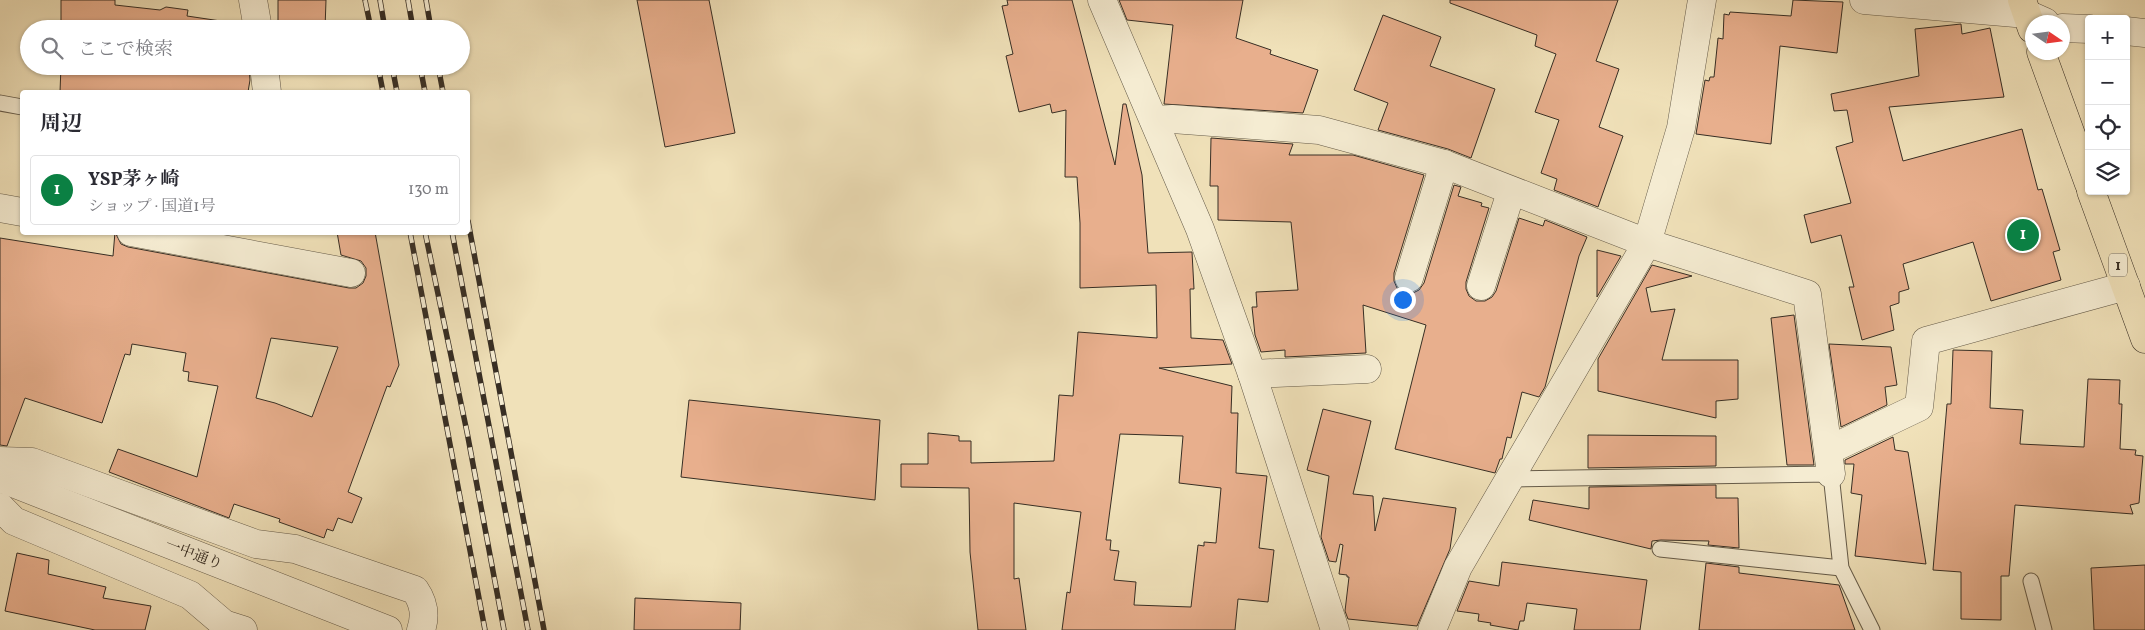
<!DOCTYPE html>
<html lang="ja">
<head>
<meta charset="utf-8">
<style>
	body { margin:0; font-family:Vollkorn,"Noto Serif JP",serif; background:#f7f7f7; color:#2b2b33 }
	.controls { position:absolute; right:15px; top:15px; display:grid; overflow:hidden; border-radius:5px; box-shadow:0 1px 4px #0004 }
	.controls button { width:45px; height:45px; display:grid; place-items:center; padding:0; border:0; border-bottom:1px solid #e1e1e2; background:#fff; color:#2b2b33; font:25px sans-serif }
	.compass { position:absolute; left:2025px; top:15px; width:45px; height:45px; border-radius:50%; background:#fff; box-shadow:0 1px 4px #0004; rotate:103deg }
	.you { position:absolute; left:1402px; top:299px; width:18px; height:18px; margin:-12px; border:4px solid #fff; border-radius:50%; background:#1a73e8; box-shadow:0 0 0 8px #1a73e833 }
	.badge { display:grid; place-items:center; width:32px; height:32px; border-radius:50%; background:#0b8043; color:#fff; font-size:16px; font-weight:700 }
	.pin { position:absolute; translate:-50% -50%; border:2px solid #fff; box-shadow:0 1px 5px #0006 }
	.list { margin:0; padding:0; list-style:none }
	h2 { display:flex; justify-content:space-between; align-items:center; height:65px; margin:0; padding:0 20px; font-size:21px }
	h2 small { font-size:16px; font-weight:400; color:#7c7c81 }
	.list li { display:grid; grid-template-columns:32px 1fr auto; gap:15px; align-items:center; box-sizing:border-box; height:70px; margin:0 10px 10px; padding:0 10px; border:1px solid #e1e1e2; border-radius:5px }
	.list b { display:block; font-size:19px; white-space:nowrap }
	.list p { margin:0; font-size:16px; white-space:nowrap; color:#7c7c81 }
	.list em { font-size:16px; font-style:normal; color:#7c7c81 }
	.icon { flex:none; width:28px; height:28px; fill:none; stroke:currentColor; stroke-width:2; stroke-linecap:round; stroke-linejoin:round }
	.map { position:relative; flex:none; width:2145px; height:630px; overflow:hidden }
	.search { position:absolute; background:#fff; box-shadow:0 1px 4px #0004; left:20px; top:20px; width:450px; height:55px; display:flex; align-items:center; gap:12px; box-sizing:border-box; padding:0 18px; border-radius:28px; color:#7c7c81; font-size:19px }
	.panel { position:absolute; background:#fff; box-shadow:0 1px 4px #0004; left:20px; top:90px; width:450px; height:145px; border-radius:5px }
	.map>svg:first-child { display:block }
	.building { fill:#e8af8d; stroke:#372e24; fill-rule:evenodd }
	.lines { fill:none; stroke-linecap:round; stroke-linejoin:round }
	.service-casing { stroke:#655b49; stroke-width:17 }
	.minor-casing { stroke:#655b49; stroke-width:29 }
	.tertiary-casing { stroke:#655b49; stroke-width:29 }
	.trunk-casing { stroke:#372e24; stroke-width:29 }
	.service { stroke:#f5ecd2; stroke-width:15 }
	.minor { stroke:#f5ecd2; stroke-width:28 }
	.tertiary { stroke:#f5ecd2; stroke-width:28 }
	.trunk { stroke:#f0e1b9; stroke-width:28 }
	.rail-casing { stroke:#372e24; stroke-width:5.5 }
	.rail { stroke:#f5ecd2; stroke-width:4; stroke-dasharray:11; stroke-linecap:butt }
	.labels { text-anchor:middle; stroke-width:4.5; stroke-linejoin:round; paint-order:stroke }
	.shield { fill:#f5ecd2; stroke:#706758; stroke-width:1 }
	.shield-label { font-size:14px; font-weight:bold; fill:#372e24 }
	.street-label { font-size:15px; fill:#372e24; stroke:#f5ecd2 }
</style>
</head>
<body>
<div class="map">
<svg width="2145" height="630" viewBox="0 0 2145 630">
	<rect width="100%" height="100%" fill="#f0e1b9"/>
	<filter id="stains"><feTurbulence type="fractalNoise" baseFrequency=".004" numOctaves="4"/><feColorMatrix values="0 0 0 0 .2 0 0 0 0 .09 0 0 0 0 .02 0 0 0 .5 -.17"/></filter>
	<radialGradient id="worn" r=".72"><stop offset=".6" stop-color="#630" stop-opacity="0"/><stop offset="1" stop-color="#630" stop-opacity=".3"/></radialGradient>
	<g class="building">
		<polygon points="61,0 115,0 115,5 160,10 166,7 188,10 187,16 241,24 242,29 61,29"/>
		<polygon points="278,0 326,0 325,29 278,29"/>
		<polygon points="637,0 709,0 735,133 665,147"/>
		<path d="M1007 0H1072L1115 165 1123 104H1126L1142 175 1148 253 1192 252 1194 289H1190L1191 338 1223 340 1232 364 1159 368 1232 386 1231 413H1238L1236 473 1267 476 1259 548 1274 550 1268 602 1238 599 1235 630H1062L1067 592 1070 593 1081 512 1014 503V579L1019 578 1026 630H978L970 552 969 488 901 487V464H928V433L959 436V441H971V463L1054 461 1059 395 1073 396 1078 332 1157 338 1156 285 1080 288V223L1077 177H1065L1066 110 1052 113 1050 104 1019 112 1006 56 1013 54 1002 6 1008 5ZM1120 434 1183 436 1179 483 1221 488 1216 543 1204 542V546L1198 545 1191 607 1134 605 1136 582 1114 580 1119 551 1110 550 1111 540H1106Z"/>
		<polygon points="1119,0 1243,0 1236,38 1271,50 1270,54 1318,70 1303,113 1164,104 1173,25 1127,20"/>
		<polygon points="1450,0 1618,0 1596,61 1619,69 1599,127 1623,136 1598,207 1554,190 1557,179 1541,173 1559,120 1535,112 1556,54 1535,46 1537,35 1450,3"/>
		<polygon points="1793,0 1843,2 1837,53 1780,46 1771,144 1696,134 1705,80 1709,81 1710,77 1714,77 1718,38 1723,39 1724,14 1729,15 1730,12 1791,16"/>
		<polygon points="1383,15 1441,37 1430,66 1495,89 1471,158 1448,149 1378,130 1388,103 1354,90"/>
		<polygon points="1961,24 1962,34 1990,28 2004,97 1889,107 1903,161 2022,129 2038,190 2042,189 2060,250 2053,252 2061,280 1991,301 1973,242 1903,264 1909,289 1899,292 1899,303 1890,306 1894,330 1862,340 1849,287 1854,287 1841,235 1811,243 1804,215 1851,203 1836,147 1853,142 1847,110 1834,111 1831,94 1919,76 1915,29"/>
		<polygon points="61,66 249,66 250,80 248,92 60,92"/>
		<polygon points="1211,138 1293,144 1289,155 1353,155 1424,175 1394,273 1394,281 1397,288 1405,293 1413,293 1419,290 1424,283 1454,185 1461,187 1458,196 1482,203 1481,206 1489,208 1466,282 1466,289 1469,296 1476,301 1485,301 1492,297 1496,291 1519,218 1543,226 1545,220 1587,237 1579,256 1545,387 1539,397 1522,392 1511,438 1507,437 1502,459 1500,459 1495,473 1395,449 1426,325 1363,305 1366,353 1285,357 1285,350 1261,352 1255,335 1252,307 1257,307 1256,292 1298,290 1291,222 1218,220 1218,186 1210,186"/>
		<path d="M115 232 121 244 128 247 349 288H356L363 283 366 276V268L361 261 341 255 337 232H375L399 365 390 387 387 386 348 492 362 498 352 523 338 518 333 531 327 529 324 538 279 522 280 519 234 504 229 518 109 472 118 449 197 477 218 386 188 381 189 372 183 371 186 353 132 344 130 355 125 354 102 423 25 398 7 446 0 445V238L113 256ZM271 338 338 347 312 417 275 403 256 398Z"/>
		<polygon points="1597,250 1621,256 1597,297"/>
		<polygon points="1652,265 1692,276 1646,288 1651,312 1675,309 1662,360 1738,360 1738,399 1716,401 1716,418 1598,391 1598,359"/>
		<polygon points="1794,315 1814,465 1787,465 1771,318"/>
		<polygon points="1829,344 1891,347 1897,385 1885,387 1887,405 1841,427"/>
		<polygon points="1953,350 1992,351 1990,408 2023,410 2020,444 2084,447 2088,379 2120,380 2119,404 2122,404 2120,449 2136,450 2135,455 2143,456 2139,503 2130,505 2133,514 2015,505 2009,576 2001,576 2001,620 1961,619 1961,572 1933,570 1947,404 1951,404"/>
		<polygon points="689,400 880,420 875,500 681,477"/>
		<polygon points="1323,409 1371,421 1353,494 1373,496 1375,531 1383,498 1456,508 1450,549 1417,626 1348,619 1345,611 1349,577 1347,577 1347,575 1339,574 1343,545 1340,544 1336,562 1329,561 1321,537 1329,476 1307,470"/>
		<polygon points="1588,435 1716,436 1716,466 1588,468"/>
		<polygon points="1893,437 1895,450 1908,452 1926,564 1855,556 1862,495 1851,493 1854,464 1845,464 1845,460"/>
		<polygon points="1716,485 1716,498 1738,498 1739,548 1708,545 1709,541 1661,540 1652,541 1651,549 1529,520 1533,500 1589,509 1589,487"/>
		<polygon points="17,553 49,560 48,574 106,587 103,598 151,606 145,630 95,630 5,611"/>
		<polygon points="1502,562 1647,580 1640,630 1574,630 1577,609 1527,603 1524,621 1520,621 1518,630 1490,625 1491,623 1478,621 1479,614 1457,611 1469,581 1499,586"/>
		<polygon points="1706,563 1739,567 1739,573 1839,585 1855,630 1699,630"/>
		<polygon points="2145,565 2145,630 2094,630 2091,568"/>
		<polygon points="635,598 741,603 740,630 634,630"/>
	</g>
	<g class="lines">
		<g class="service-casing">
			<g id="service">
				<polyline points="0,103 22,107"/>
				<polyline points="1509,479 1831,474 1841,568 1872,630"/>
				<polyline points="1660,549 1841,568"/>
				<polyline points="2031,581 2044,630"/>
			</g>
		</g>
		<g class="minor-casing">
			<g id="minor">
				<polyline points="253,0 258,29"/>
				<polyline points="1102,0 1200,229 1252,374 1335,630"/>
				<polyline points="1864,0 2027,14 2045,22"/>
				<polyline points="2062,28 2089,29"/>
				<polyline points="2126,31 2145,33"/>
				<polyline points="264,66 267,92"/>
				<polyline points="1154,120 1172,119 1319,130 1444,164 1647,243 1807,294 1831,474"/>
				<polyline points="0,208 22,212"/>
				<polyline points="131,232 351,273"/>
				<polyline points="1409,278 1444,164"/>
				<polyline points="1481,286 1511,192"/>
				<polyline points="1252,374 1367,369"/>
				<polyline points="1829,450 1919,407 1926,341 2126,286"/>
				<path d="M0 461 32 462 256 544 295 549 415 590C424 603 426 615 421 630"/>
				<polyline points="0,507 14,521 190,595 224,624 243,630"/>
				<polyline points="1432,630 1458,567 1647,243 1681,128 1702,0"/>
			</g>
		</g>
		<g class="tertiary-casing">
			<polyline id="tertiary" points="0,478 388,630"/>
		</g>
		<g class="trunk-casing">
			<g id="trunk">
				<polyline points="2022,0 2032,29"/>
				<polyline points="2041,52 2089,184"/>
				<polyline points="2091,191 2145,339"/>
			</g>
		</g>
		<use href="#service" class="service"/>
		<use href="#minor" class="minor"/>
		<use href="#tertiary" class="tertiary"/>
		<use href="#trunk" class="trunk"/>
		<g class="rail-casing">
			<g id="rail">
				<polyline points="365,0 371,29"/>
				<polyline points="380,0 385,29"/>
				<polyline points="408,0 413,29"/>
				<polyline points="426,0 431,29"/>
				<polyline points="378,66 383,92"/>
				<polyline points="392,66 397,92"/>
				<polyline points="420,66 425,92"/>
				<polyline points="438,66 443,92"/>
				<polyline points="468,221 544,630"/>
				<polyline points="410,232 485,630"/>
				<polyline points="425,232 467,432 504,630"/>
				<polyline points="452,232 528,630"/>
			</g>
		</g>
		<use href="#rail" class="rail"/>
	</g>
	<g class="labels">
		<rect class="shield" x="2109" y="253.5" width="18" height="23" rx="4"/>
		<g class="shield-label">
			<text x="2118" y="270">1</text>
		</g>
		<g class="street-label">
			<text transform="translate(194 554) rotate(21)" y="5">一中通り</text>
		</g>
	</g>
	<rect width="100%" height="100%" filter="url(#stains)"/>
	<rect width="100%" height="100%" fill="url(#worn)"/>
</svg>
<div class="controls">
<button>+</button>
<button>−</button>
<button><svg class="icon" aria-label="locate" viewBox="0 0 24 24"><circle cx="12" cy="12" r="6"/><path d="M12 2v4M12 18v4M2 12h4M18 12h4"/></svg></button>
<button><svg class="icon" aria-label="layers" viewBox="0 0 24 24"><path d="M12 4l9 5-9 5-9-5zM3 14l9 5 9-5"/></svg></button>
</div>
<svg class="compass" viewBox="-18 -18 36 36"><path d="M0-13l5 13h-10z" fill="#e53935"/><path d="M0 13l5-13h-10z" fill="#7c7c81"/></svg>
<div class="you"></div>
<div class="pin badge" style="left:2023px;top:235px">1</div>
<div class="search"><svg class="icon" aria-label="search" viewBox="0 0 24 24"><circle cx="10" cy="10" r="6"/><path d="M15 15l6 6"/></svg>ここで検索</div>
<section class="panel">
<h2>周辺<small></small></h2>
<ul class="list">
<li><span class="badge">1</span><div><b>YSP茅ヶ崎</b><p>ショップ · 国道1号</p></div><em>130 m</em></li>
</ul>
</section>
</div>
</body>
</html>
